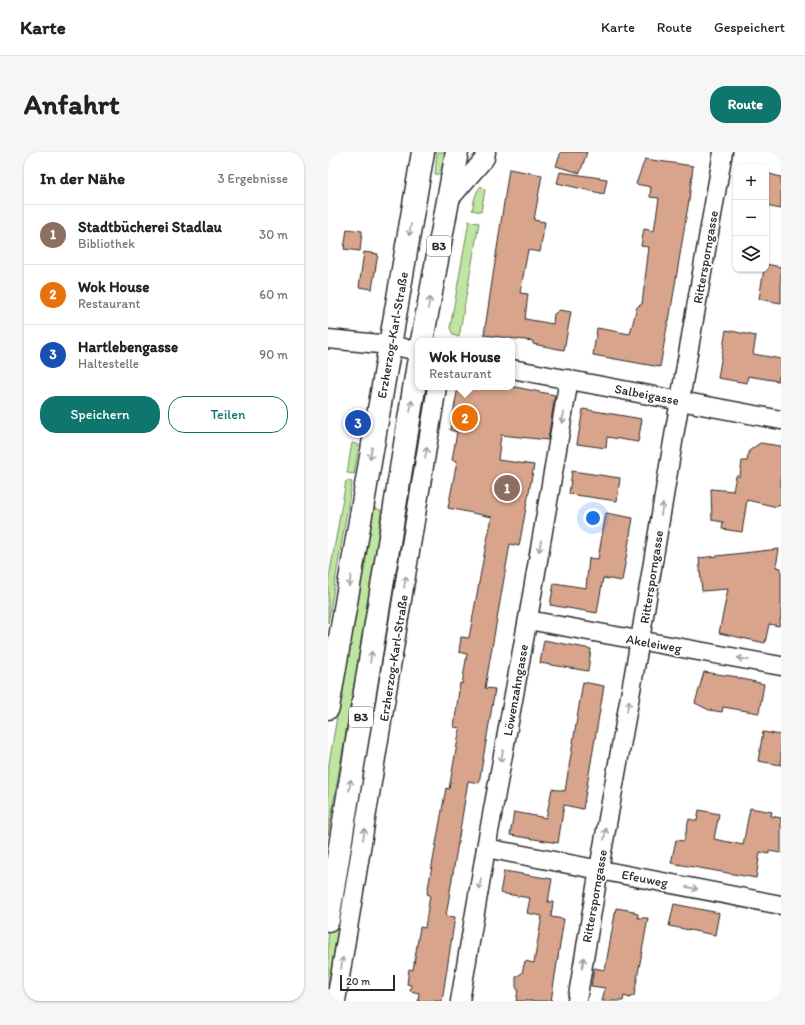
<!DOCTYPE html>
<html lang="de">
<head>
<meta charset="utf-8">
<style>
	body { margin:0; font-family:Itim,sans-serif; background:#f6f6f6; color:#222 }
	.controls { position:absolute; right:12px; top:12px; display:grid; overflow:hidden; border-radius:8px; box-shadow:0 1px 3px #0004 }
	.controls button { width:36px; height:36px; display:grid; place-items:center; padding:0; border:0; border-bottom:1px solid #e0e0e0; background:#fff; color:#222; font:20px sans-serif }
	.scale { position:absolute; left:12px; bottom:10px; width:55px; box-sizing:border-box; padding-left:4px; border:2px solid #2b2b2b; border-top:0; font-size:11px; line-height:14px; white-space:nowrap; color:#2b2b2b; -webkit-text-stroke:3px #fff; paint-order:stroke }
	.you { position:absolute; left:265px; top:366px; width:14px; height:14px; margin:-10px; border:3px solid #fff; border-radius:50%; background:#1a73e8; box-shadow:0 0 0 6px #1a73e833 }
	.badge { display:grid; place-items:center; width:26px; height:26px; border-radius:50%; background:#0f766e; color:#fff; font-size:13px; font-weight:700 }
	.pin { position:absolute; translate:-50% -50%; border:2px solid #fff; box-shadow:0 1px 4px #0006 }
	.popup { position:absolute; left:87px; top:186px; width:100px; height:52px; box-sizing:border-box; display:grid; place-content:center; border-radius:8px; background:#fff; filter:drop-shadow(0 1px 3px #0005); font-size:13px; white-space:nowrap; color:#767676 }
	.popup b { font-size:15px; color:#222 }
	.popup::after { content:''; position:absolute; left:50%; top:100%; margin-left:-8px; border:8px solid transparent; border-top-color:#fff }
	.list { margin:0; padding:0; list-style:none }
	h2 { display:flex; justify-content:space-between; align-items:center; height:52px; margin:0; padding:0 16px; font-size:17px }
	h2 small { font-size:13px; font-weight:400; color:#767676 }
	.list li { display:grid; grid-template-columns:26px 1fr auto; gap:12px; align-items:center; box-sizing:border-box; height:60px; padding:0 16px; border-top:1px solid #e0e0e0 }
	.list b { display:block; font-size:15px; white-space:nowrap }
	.list p { margin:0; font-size:13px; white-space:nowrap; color:#767676 }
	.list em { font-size:13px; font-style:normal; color:#767676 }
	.actions { display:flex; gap:8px; padding:12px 16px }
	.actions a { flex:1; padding:9px 0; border:1px solid #0f766e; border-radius:16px; text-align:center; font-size:14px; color:#0f766e }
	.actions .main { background:#0f766e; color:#fff }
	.icon { flex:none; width:22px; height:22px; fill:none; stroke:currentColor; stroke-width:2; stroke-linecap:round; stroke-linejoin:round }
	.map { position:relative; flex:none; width:453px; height:849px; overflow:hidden; border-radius:16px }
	header { display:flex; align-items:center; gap:24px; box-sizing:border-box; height:56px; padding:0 20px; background:#fff; border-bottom:1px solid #e0e0e0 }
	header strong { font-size:19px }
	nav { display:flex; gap:22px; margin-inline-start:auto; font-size:14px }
	.intro { display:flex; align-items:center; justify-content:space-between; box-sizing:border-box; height:96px; padding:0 24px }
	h1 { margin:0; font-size:28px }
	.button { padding:10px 18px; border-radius:16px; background:#0f766e; color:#fff; font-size:14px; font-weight:700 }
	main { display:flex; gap:24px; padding:0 24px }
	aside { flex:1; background:#fff; border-radius:16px; box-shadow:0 1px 3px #0004 }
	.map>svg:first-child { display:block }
	.green { fill:#bee6a1; stroke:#748866 }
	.building { fill:#d8a48c; stroke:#2b2b2b }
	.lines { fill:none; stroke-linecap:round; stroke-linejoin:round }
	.minor-casing { stroke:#2b2b2b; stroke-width:21 }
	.primary-casing { stroke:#2b2b2b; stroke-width:25 }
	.minor { stroke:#fff; stroke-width:18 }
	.primary { stroke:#fff; stroke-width:22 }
	.oneway { stroke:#a0a0a0 }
	.labels { text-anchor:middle; stroke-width:3.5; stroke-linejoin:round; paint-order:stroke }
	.shield { fill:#fff; stroke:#6b6b6b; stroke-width:1 }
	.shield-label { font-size:12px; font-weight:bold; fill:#2b2b2b }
	.street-label { font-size:13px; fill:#2b2b2b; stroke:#fff }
</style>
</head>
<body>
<header>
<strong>Karte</strong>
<nav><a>Karte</a><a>Route</a><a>Gespeichert</a></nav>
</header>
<div class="intro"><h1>Anfahrt</h1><a class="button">Route</a></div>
<main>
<aside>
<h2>In der Nähe<small>3 Ergebnisse</small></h2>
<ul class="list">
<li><span class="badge" style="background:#8d6e63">1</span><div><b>Stadtbücherei Stadlau</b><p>Bibliothek</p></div><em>30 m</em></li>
<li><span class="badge" style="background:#e8710a">2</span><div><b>Wok House</b><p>Restaurant</p></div><em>60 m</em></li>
<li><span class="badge" style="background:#1a4fb4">3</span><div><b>Hartlebengasse</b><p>Haltestelle</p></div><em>90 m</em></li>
</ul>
<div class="actions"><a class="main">Speichern</a><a>Teilen</a></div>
</aside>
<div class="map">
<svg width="453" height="849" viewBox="0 0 453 849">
	<rect width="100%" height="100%" fill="#fff"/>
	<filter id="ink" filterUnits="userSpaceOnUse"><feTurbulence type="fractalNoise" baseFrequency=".025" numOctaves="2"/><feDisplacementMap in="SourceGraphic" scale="8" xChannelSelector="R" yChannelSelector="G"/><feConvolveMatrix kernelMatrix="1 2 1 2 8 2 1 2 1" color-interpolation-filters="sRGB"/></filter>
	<g filter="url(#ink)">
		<g class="green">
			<polygon points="109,0 118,0 113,22 107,22"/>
			<path d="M153 34 157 38 153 60 144 58C146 50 147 40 153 34Z"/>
			<polygon points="141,69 151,71 131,185 125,183 122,176"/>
			<polygon points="95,242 102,243 0,836 0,787"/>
			<polygon points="24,291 31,293 26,322 19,321"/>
			<polygon points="18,329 24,330 0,471 0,431"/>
			<polygon points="45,356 53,358 48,405 0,683 0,617"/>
		</g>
		<g class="building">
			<polygon points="233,0 259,0 252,21 228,14"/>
			<polygon points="317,7 365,14 361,48 341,169 340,169 332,215 265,203 269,176 302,182 309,155 314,152 321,95 313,94 316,77 326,79 331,46 322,45 323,35 308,32"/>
			<polygon points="181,17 214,23 206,68 217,70 212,100 200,98 192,141 200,142 197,167 225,172 226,162 232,158 243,160 236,198 205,192 205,189 156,183"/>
			<polygon points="232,20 279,27 276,42 229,31"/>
			<polygon points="438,21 453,25 453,57 438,54"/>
			<polygon points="19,77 34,79 32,99 16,97"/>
			<polygon points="36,100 50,102 44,137 31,135"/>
			<polygon points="438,112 453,115 453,151 431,147 436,117 438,117"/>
			<polygon points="398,178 428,184 425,202 453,207 453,224 451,224 450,229 420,224 419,231 390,226"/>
			<polygon points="130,235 187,235 227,243 220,288 173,283 170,308 206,313 191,394 182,392 157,536 167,537 151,631 140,629 118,764 127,765 114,849 90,849 91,841 82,839 83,833 79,832 81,817 85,818 92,775 97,776 102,743 99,742 118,636 121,637 132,576 126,575 132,531 134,532 139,502 131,500 133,485 141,486 156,403 164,365 120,356 129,309 124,308 129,280 122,278"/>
			<polygon points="255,257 314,267 310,290 279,285 278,296 249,292"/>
			<polygon points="432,291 453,294 453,354 449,353 449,355 419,348 414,380 394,377 395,370 384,368 383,337 405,339 408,324 412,324 414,309 419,309 421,299"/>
			<polygon points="244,319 292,326 289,349 241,342"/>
			<polygon points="278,361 305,366 294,429 275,426 269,461 222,453 226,431 258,436 261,406 270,407"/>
			<polygon points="451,397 448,415 453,416 453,464 451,474 441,472 437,491 391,481 400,437 374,439 371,406"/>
			<polygon points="216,488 263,497 260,519 212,511"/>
			<polygon points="376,520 410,525 410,526 436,532 431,561 395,555 394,560 381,558 367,551"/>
			<polygon points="255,530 276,534 255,657 236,653 230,691 182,683 186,660 218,666 224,637 237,639"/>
			<polygon points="435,580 453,583 453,613 430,609"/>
			<polygon points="422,656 444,660 443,664 453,666 453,701 441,699 441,702 432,700 428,726 343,711 348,688 356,689 361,667 369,669 371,658 391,662 386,687 415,693"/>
			<polygon points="176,719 224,727 220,750 225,750 223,765 236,767 223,849 188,849 190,838 188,835 188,825 194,821 197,809 206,811 214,764 199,761 202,746 172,741"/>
			<polygon points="346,752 391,761 387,783 341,774"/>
			<polygon points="288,756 306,759 306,761 310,762 310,766 320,766 306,844 303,844 302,846 296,844 295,849 274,849 277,836 263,834 266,816 277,818"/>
		</g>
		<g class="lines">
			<g class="minor-casing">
				<g id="minor">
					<polyline points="120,49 157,6 158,0"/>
					<polyline points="0,187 62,193 90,199"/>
					<polyline points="184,217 453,268"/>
					<polyline points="200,468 453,514"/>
					<polyline points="158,696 453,753"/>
					<polyline points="8,849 109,235"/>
					<polyline points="132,849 158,696 202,455 241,227"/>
					<polyline points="249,849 271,717 312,488 352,248 395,0"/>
				</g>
			</g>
			<g class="primary-casing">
				<g id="primary">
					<polyline points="94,189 129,0"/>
					<polyline points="0,556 95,0"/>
					<polyline points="0,768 90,212"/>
				</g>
			</g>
			<use href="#minor" class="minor"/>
			<use href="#primary" class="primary"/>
		</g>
		<defs><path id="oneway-shaft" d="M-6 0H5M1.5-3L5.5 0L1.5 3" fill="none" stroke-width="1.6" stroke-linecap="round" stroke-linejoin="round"/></defs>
		<g class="oneway">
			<use href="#oneway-shaft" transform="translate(82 78) rotate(100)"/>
			<use href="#oneway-shaft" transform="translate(101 151) rotate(-80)"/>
			<use href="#oneway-shaft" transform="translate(83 254) rotate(-81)"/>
			<use href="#oneway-shaft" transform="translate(235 266) rotate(100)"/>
			<use href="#oneway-shaft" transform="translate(43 301) rotate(100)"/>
			<use href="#oneway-shaft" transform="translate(98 301) rotate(-81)"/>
			<use href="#oneway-shaft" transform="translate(334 357) rotate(-81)"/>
			<use href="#oneway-shaft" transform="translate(212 394) rotate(100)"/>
			<use href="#oneway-shaft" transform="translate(22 429) rotate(100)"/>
			<use href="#oneway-shaft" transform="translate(77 430) rotate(-81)"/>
			<use href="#oneway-shaft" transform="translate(43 505) rotate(-81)"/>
			<use href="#oneway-shaft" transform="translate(415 507) rotate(-169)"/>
			<use href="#oneway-shaft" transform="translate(300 554) rotate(-80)"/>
			<use href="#oneway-shaft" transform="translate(174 604) rotate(100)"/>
			<use href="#oneway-shaft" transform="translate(22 633) rotate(-81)"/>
			<use href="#oneway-shaft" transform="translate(36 682) rotate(-81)"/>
			<use href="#oneway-shaft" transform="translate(277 682) rotate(-80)"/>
			<use href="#oneway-shaft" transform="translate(152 732) rotate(100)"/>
			<use href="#oneway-shaft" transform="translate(364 736) rotate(11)"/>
			<use href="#oneway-shaft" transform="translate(14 811) rotate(-81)"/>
			<use href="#oneway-shaft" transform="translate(255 811) rotate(-81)"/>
		</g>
	</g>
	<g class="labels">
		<g class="shield">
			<rect x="99" y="84" width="24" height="20" rx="3"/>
			<rect x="21" y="555" width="24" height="20" rx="3"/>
		</g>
		<g class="shield-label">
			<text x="111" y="98">B3</text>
			<text x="33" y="569">B3</text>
		</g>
		<g class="street-label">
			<text transform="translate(377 105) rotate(-80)" y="5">Rittersporngasse</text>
			<text transform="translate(64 183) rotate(-80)" y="5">Erzherzog-Karl-Straße</text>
			<text transform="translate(319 242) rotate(11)" y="5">Salbeigasse</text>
			<text transform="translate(323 425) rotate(-81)" y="5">Rittersporngasse</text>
			<text transform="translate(326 491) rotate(10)" y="5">Akeleiweg</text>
			<text transform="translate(65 506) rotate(-81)" y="5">Erzherzog-Karl-Straße</text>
			<text transform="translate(187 538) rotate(-80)" y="5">Löwenzahngasse</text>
			<text transform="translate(317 726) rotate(11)" y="5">Efeuweg</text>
			<text transform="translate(266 744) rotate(-80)" y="5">Rittersporngasse</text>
		</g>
	</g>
</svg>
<div class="controls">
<button>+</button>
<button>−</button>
<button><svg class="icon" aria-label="layers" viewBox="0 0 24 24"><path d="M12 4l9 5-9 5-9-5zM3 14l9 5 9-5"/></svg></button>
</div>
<div class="scale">20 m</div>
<div class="you"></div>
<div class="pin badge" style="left:179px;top:336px;background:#8d6e63">1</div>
<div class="pin badge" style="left:137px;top:266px;background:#e8710a">2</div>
<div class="popup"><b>Wok House</b>Restaurant</div>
<div class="pin badge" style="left:30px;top:271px;background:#1a4fb4">3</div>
</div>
</main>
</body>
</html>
